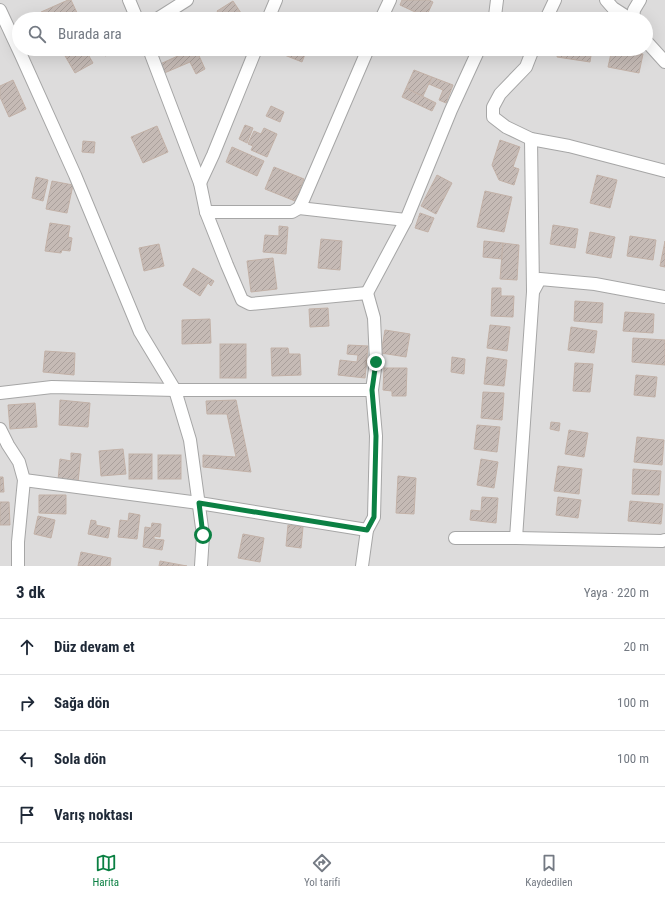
<!DOCTYPE html>
<html lang="tr">
<head>
<meta charset="utf-8">
<style>
	body { margin:0; font-family:"Roboto Condensed",sans-serif; background:#f2f2f3; color:#1f2937 }
	.stop { position:absolute; width:12px; height:12px; margin:-9px; border:3px solid #0b8043; border-radius:50%; background:#fff }
	.stop.end { background:#0b8043; border-color:#fff; box-shadow:0 1px 4px #0008 }
	.list { margin:0; padding:0; list-style:none }
	h2 { display:flex; justify-content:space-between; align-items:center; height:52px; margin:0; padding:0 16px; font-size:17px }
	h2 small { font-size:13px; font-weight:400; color:#747a83 }
	.list li { display:grid; grid-template-columns:26px 1fr auto; gap:12px; align-items:center; box-sizing:border-box; height:56px; padding:0 16px; border-top:1px solid #e0e1e3 }
	.list b { display:block; font-size:15px; white-space:nowrap }
	.list em { font-size:13px; font-style:normal; color:#747a83 }
	.icon { flex:none; width:22px; height:22px; fill:none; stroke:currentColor; stroke-width:2; stroke-linecap:round; stroke-linejoin:round }
	.map { position:relative; flex:none; width:665px; height:566px; overflow:hidden }
	.search { position:absolute; background:#fff; box-shadow:0 4px 16px #0002; left:12px; right:12px; top:12px; height:44px; display:flex; align-items:center; gap:10px; box-sizing:border-box; padding:0 14px; border-radius:22px; color:#747a83; font-size:15px }
	.sheet { height:276px; background:#fff }
	nav { display:flex; justify-content:space-around; align-items:center; box-sizing:border-box; height:56px; border-top:1px solid #e0e1e3; background:#fff; font-size:11px; color:#747a83 }
	nav a { display:grid; justify-items:center; gap:2px }
	nav .on { color:#0b8043 }
	.map>svg:first-child { display:block }
	.residential { fill:#dddcdc; fill-rule:evenodd }
	.building { fill:url(#building-hatch); stroke:#c2b1a7 }
	.lines { fill:none; stroke-linecap:round; stroke-linejoin:round }
	.minor-casing { stroke:#a6a6a6; stroke-width:14 }
	.minor { stroke:#fff; stroke-width:12 }
	.route { stroke:#0b8043; stroke-width:5 }
</style>
</head>
<body>
<div class="map">
<svg width="665" height="566" viewBox="0 0 665 566">
	<defs>
		<pattern id="building-hatch" width="6" height="6" patternUnits="userSpaceOnUse"><rect width="6" height="6" fill="#c5bab5"/><path d="M-1 1l2-2M0 6l6-6M5 7l2-2" fill="none" stroke="#a99f9b"/></pattern>
	</defs>
	<rect width="100%" height="100%" fill="#f0ebe5"/>
	<path class="residential" d="M0 0H665V566H0ZM19 19H646V49H19Z"/>
	<g class="building">
		<polygon points="68,0 71,0 79,17 75,19 44,19 41,12"/>
		<polygon points="402,0 429,0 433,2 426,17 400,5"/>
		<polygon points="233,1 245,19 222,19 217,11"/>
		<polygon points="61,49 85,49 93,63 75,73"/>
		<polygon points="102,49 121,49 105,56"/>
		<polygon points="193,49 196,49 205,69 196,74 190,62 162,74 158,65"/>
		<polygon points="278,49 307,49 302,62 277,52"/>
		<polygon points="559,49 592,49 590,62 557,57"/>
		<polygon points="612,49 643,54 639,73 608,67"/>
		<polygon points="414,70 432,77 423,96 406,88"/>
		<polygon points="432,77 453,85 446,103 439,100 443,90 429,84"/>
		<polygon points="13,80 26,109 9,117 0,97 0,86"/>
		<polygon points="406,88 436,103 432,111 402,97"/>
		<polygon points="271,106 284,112 280,122 266,116"/>
		<polygon points="245,125 253,128 247,143 239,139"/>
		<polygon points="157,126 168,152 143,163 131,137"/>
		<polygon points="264,128 277,134 267,157 251,150 253,146 248,144 254,131 261,134"/>
		<polygon points="500,140 520,147 513,167 519,169 514,185 499,180 492,165"/>
		<polygon points="83,141 95,142 94,153 82,152"/>
		<polygon points="232,147 264,161 257,176 226,162"/>
		<polygon points="274,167 304,179 295,201 265,189"/>
		<polygon points="437,175 452,183 436,214 421,206"/>
		<polygon points="597,175 617,180 610,208 590,203"/>
		<polygon points="36,177 48,180 43,201 32,198"/>
		<polygon points="52,181 73,185 67,213 46,209"/>
		<polygon points="485,191 512,197 504,232 477,227"/>
		<polygon points="420,213 434,218 428,232 415,228"/>
		<polygon points="50,223 70,226 68,237 72,238 70,251 62,250 61,253 45,251"/>
		<polygon points="553,225 578,229 575,248 550,244"/>
		<polygon points="279,226 288,227 286,254 263,252 265,235 279,236"/>
		<polygon points="590,232 615,237 611,258 586,253"/>
		<polygon points="630,236 656,240 653,260 627,256"/>
		<polygon points="321,239 342,241 340,270 318,268"/>
		<polygon points="484,241 503,243 502,259 483,257"/>
		<polygon points="665,241 665,267 660,266"/>
		<polygon points="503,243 519,245 517,280 500,279"/>
		<polygon points="159,244 164,266 144,271 139,248"/>
		<polygon points="273,258 277,289 251,292 247,261"/>
		<polygon points="193,268 214,281 211,286 208,283 200,296 183,285"/>
		<polygon points="492,288 501,288 501,296 514,296 513,317 491,316"/>
		<polygon points="575,301 603,303 602,323 574,321"/>
		<polygon points="328,308 329,326 310,327 309,309"/>
		<polygon points="625,312 654,314 653,333 623,331"/>
		<polygon points="210,319 211,343 182,344 182,320"/>
		<polygon points="490,325 510,327 507,351 487,348"/>
		<polygon points="571,327 597,331 594,353 568,350"/>
		<polygon points="385,330 410,334 406,357 381,353"/>
		<polygon points="633,338 665,340 665,365 632,362"/>
		<rect x="220" y="344" width="26" height="34"/>
		<polygon points="348,345 368,346 365,378 338,375 340,360 357,362 358,355 347,354"/>
		<polygon points="271,348 288,348 289,354 300,354 301,375 272,376"/>
		<polygon points="45,351 75,353 74,375 43,372"/>
		<polygon points="452,357 465,359 464,374 451,372"/>
		<polygon points="487,357 507,360 504,386 484,384"/>
		<polygon points="575,363 593,364 590,392 573,391"/>
		<polygon points="384,368 407,368 406,396 392,396 392,391 383,390"/>
		<polygon points="636,375 657,377 655,397 634,395"/>
		<polygon points="483,392 504,393 502,420 481,418"/>
		<polygon points="60,400 90,403 88,427 59,425"/>
		<polygon points="236,400 251,472 203,467 203,455 236,457 227,414 207,414 206,401"/>
		<polygon points="35,403 37,427 10,429 8,405"/>
		<polygon points="551,422 560,423 559,431 550,429"/>
		<polygon points="477,425 500,427 497,452 474,449"/>
		<polygon points="569,430 588,433 584,457 565,454"/>
		<polygon points="637,437 664,440 662,465 634,462"/>
		<polygon points="123,449 126,474 101,476 99,451"/>
		<polygon points="71,453 81,454 78,482 58,480 60,459 71,461"/>
		<rect x="129" y="454" width="23" height="25"/>
		<rect x="158" y="455" width="23" height="24"/>
		<polygon points="481,459 498,462 494,488 477,485"/>
		<polygon points="558,466 582,469 579,494 554,491"/>
		<polygon points="633,469 661,471 659,495 632,494"/>
		<polygon points="398,476 416,478 414,514 396,513"/>
		<polygon points="0,477 3,477 4,492 0,492"/>
		<polygon points="39,495 66,495 66,514 39,513"/>
		<polygon points="482,497 498,498 496,523 470,520 471,510 481,511"/>
		<polygon points="558,497 581,500 578,518 556,515"/>
		<polygon points="630,501 663,504 661,524 628,521"/>
		<polygon points="0,502 9,502 10,525 0,525"/>
		<polygon points="129,513 140,515 137,539 118,537 120,520 128,521"/>
		<polygon points="38,516 55,520 51,538 34,534"/>
		<polygon points="91,520 96,521 96,525 110,528 108,538 88,534"/>
		<polygon points="152,523 161,524 160,537 154,536 154,539 164,540 162,550 143,547 145,527 151,528"/>
		<polygon points="288,525 303,527 301,548 286,546"/>
		<polygon points="243,534 264,538 260,562 238,558"/>
		<polygon points="81,552 111,558 110,566 78,566"/>
		<polygon points="160,561 187,566 159,566"/>
	</g>
	<g class="lines">
		<g class="minor-casing">
			<g id="minor">
				<polyline points="129,0 137,19"/>
				<polyline points="606,0 613,8 630,19"/>
				<polyline points="0,10 21,55 75,175 140,332 175,390 190,440 203,535 201,566"/>
				<polyline points="157,19 187,0"/>
				<polyline points="268,19 276,0"/>
				<polyline points="381,19 390,0"/>
				<polyline points="493,19 495,16 497,0"/>
				<polyline points="546,19 555,0"/>
				<polyline points="633,19 634,10 640,0"/>
				<polyline points="646,41 665,62"/>
				<polyline points="149,49 200,183 206,212 227,265 242,300 250,304 367,293 374,318 376,362 372,390 376,436 374,517 367,530 362,566"/>
				<polyline points="533,49 526,67 500,94 493,107 493,117 506,127 531,139 569,146 665,171"/>
				<polyline points="531,139 533,291"/>
				<polyline points="200,183 213,155 256,49"/>
				<polyline points="299,208 406,220"/>
				<polyline points="206,212 292,212 299,208 304,198 368,49"/>
				<polyline points="367,293 406,220 451,110 479,49"/>
				<polyline points="0,393 52,387 175,390 372,390"/>
				<polyline points="0,429 8,445 19,462 24,480 18,542 18,566"/>
				<polyline points="24,480 199,503 367,530"/>
				<polyline points="455,538 516,538 662,541 665,540"/>
				<polyline points="516,538 533,292 540,279 595,284 665,297"/>
			</g>
		</g>
		<use href="#minor" class="minor"/>
	</g>
	<g class="lines">
		<polyline class="route" points="203,535 199,503 367,530 374,517 376,436 372,390 376,362"/>
	</g>
</svg>
<div class="stop" style="left:203px;top:535px"></div>
<div class="stop end" style="left:376px;top:362px"></div>
<div class="search"><svg class="icon" aria-label="search" viewBox="0 0 24 24"><circle cx="10" cy="10" r="6"/><path d="M15 15l6 6"/></svg>Burada ara</div>
</div>
<section class="sheet">
<h2>3 dk<small>Yaya · 220 m</small></h2>
<ul class="list">
<li><svg class="icon" aria-label="ahead" viewBox="0 0 24 24"><path d="M12 20V5M6 11l6-6 6 6"/></svg><div><b>Düz devam et</b></div><em>20 m</em></li>
<li><svg class="icon" aria-label="right" viewBox="0 0 24 24"><path d="M7 20v-9h11M14 6l5 5-5 5"/></svg><div><b>Sağa dön</b></div><em>100 m</em></li>
<li><svg class="icon" aria-label="left" viewBox="0 0 24 24"><path d="M17 20v-9H6M10 6l-5 5 5 5"/></svg><div><b>Sola dön</b></div><em>100 m</em></li>
<li><svg class="icon" aria-label="arrive" viewBox="0 0 24 24"><path d="M6 21V4h12l-3 4 3 4H6"/></svg><div><b>Varış noktası</b></div></li>
</ul>
</section>
<nav>
<a class="on"><svg class="icon" aria-label="map" viewBox="0 0 24 24"><path d="M3 6l6-2 6 2 6-2v14l-6 2-6-2-6 2zM9 4v14M15 6v14"/></svg>Harita</a>
<a><svg class="icon" aria-label="directions" viewBox="0 0 24 24"><path d="M12 3l9 9-9 9-9-9zM9 14v-3h6M13 9l2 2-2 2"/></svg>Yol tarifi</a>
<a><svg class="icon" aria-label="saved" viewBox="0 0 24 24"><path d="M7 4h10v16l-5-4-5 4z"/></svg>Kaydedilen</a>
</nav>
</body>
</html>
